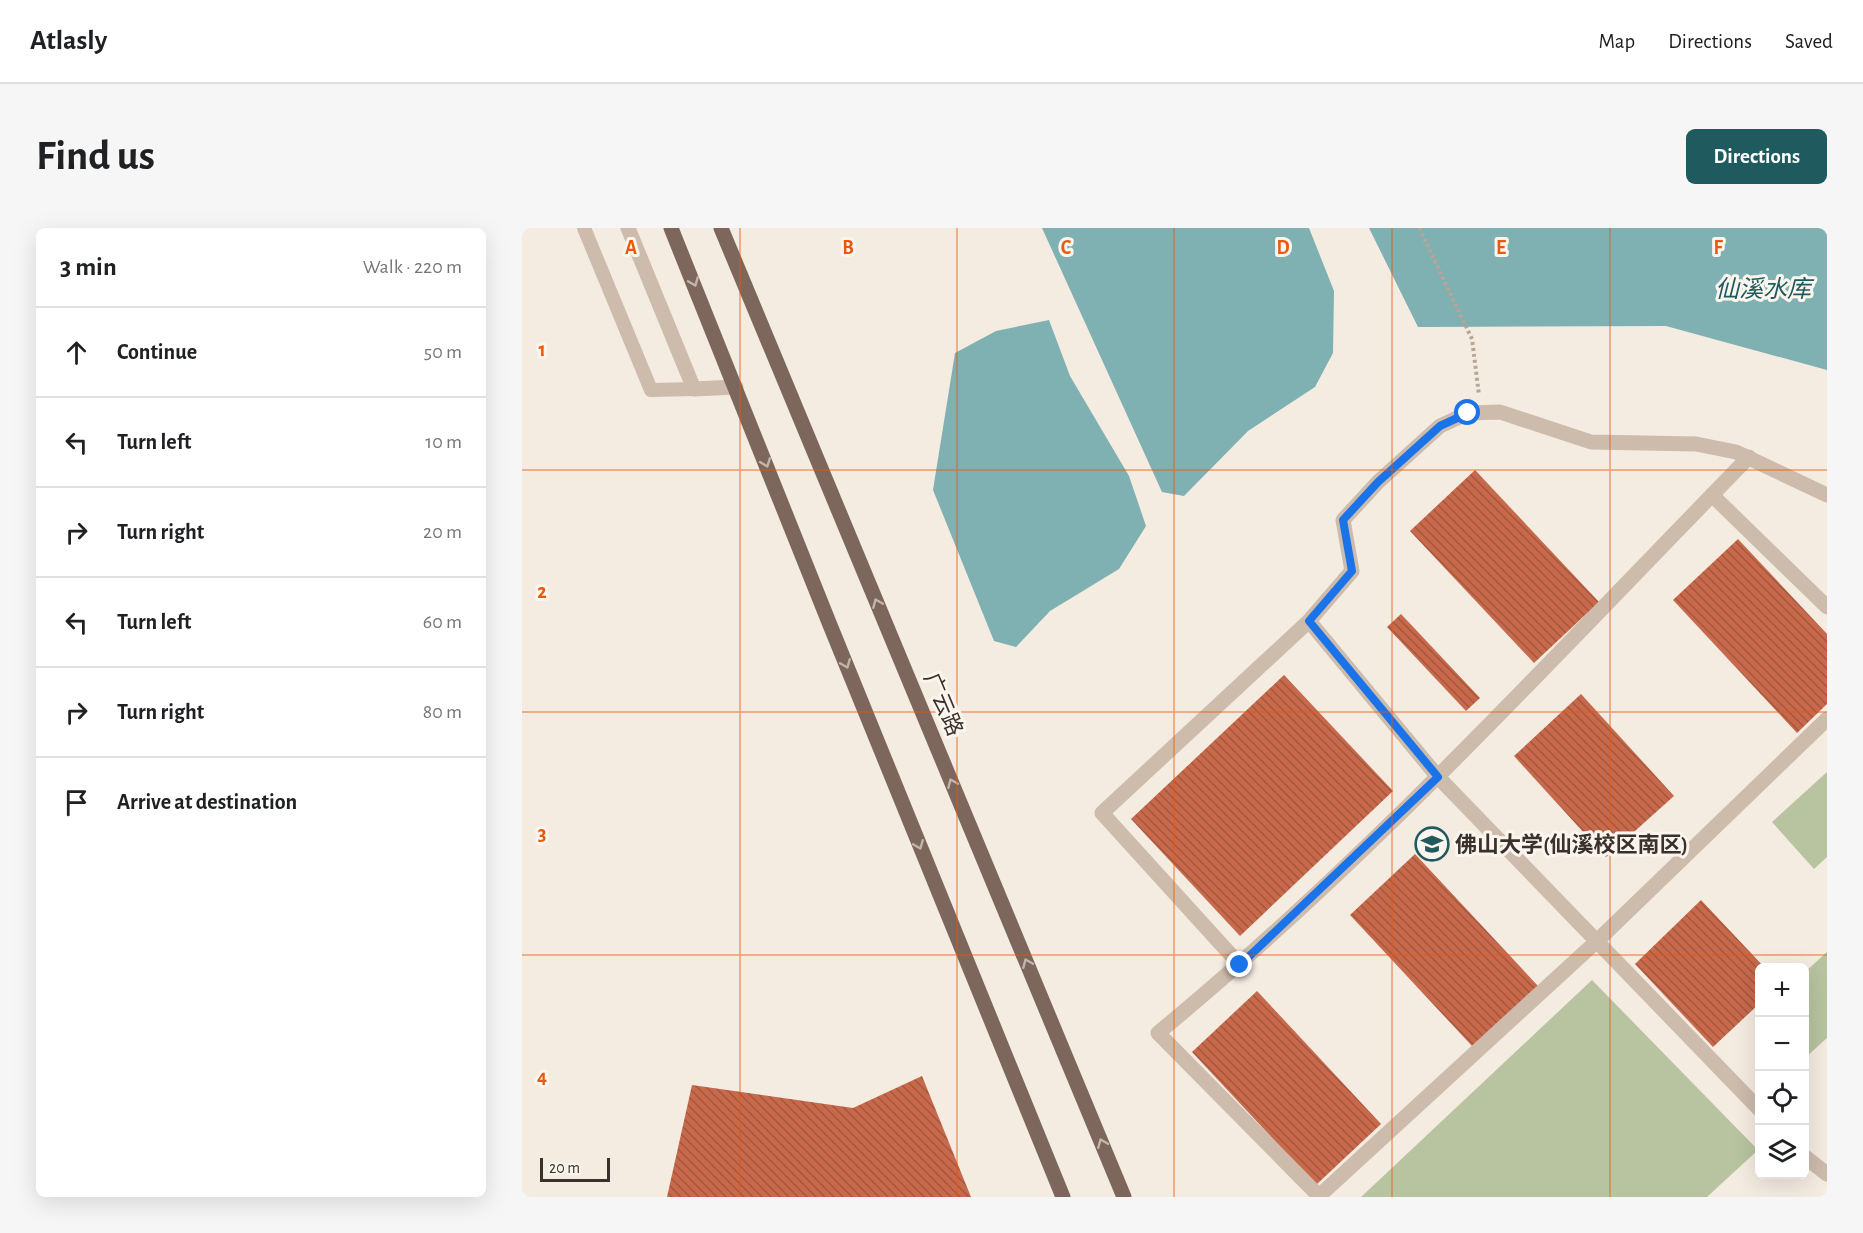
<!DOCTYPE html>
<html lang="en">
<head>
<meta charset="utf-8">
<style>
	body { margin:0; font-family:"Alegreya Sans","Noto Sans SC",sans-serif; background:#f6f6f6; color:#202124 }
	.controls { position:absolute; right:18px; bottom:18px; display:grid; overflow:hidden; border-radius:9px; box-shadow:0 6px 24px #0002 }
	.controls button { width:54px; height:54px; display:grid; place-items:center; padding:0; border:0; border-bottom:2px solid #e0e0e0; background:#fff; color:#202124; font:30px sans-serif }
	.scale { position:absolute; left:18px; bottom:15px; width:70px; box-sizing:border-box; padding-left:6px; border:3px solid #3b302b; border-top:0; font-size:16px; line-height:21px; white-space:nowrap; color:#3b302b; -webkit-text-stroke:4px #fbf5ee; paint-order:stroke }
	.stop { position:absolute; width:18px; height:18px; margin:-14px; border:4px solid #1a73e8; border-radius:50%; background:#fff }
	.stop.end { background:#1a73e8; border-color:#fff; box-shadow:0 2px 6px #0008 }
	.list { margin:0; padding:0; list-style:none }
	h2 { display:flex; justify-content:space-between; align-items:center; height:78px; margin:0; padding:0 24px; font-size:26px }
	h2 small { font-size:20px; font-weight:400; color:#757577 }
	.list li { display:grid; grid-template-columns:39px 1fr auto; gap:18px; align-items:center; box-sizing:border-box; height:90px; padding:0 24px; border-top:2px solid #e0e0e0 }
	.list b { display:block; font-size:22px; white-space:nowrap }
	.list em { font-size:20px; font-style:normal; color:#757577 }
	.icon { flex:none; width:33px; height:33px; fill:none; stroke:currentColor; stroke-width:2; stroke-linecap:round; stroke-linejoin:round }
	.map { position:relative; flex:none; width:1305px; height:969px; overflow:hidden; border-radius:9px }
	header { display:flex; align-items:center; gap:36px; box-sizing:border-box; height:84px; padding:0 30px; background:#fff; border-bottom:2px solid #e0e0e0 }
	header strong { font-size:28px }
	nav { display:flex; gap:33px; margin-inline-start:auto; font-size:21px }
	.intro { display:flex; align-items:center; justify-content:space-between; box-sizing:border-box; height:144px; padding:0 36px }
	h1 { margin:0; font-size:42px }
	.button { padding:15px 27px; border-radius:9px; background:#1f5a5e; color:#fff; font-size:21px; font-weight:700 }
	main { display:flex; gap:36px; padding:0 36px }
	aside { flex:1; background:#fff; border-radius:9px; box-shadow:0 6px 24px #0002 }
	.map>svg:first-child { display:block }
	.grass { fill:#b8c4a0 }
	.water { fill:#7fb0b2 }
	.building { fill:url(#building-back-hatch) }
	.lines { fill:none; stroke-linecap:round; stroke-linejoin:round }
	.path { stroke:#b9a596; stroke-width:4; stroke-dasharray:3 3; stroke-linecap:butt }
	.service { stroke:#cdbbac; stroke-width:14 }
	.minor { stroke:#cdbbac; stroke-width:15 }
	.primary { stroke:#7d675c; stroke-width:15 }
	.oneway { stroke:#c2b5ac }
	.route { stroke:#1a73e8; stroke-width:8 }
	.grid { fill:none; stroke:#e8590c; stroke-width:1.5; stroke-opacity:0.55 }
	.labels { text-anchor:middle; stroke-width:6; stroke-linejoin:round; paint-order:stroke }
	.street-label { font-size:22px; fill:#3b302b; stroke:#fbf5ee }
	.poi-label { font-size:22px; font-weight:bold; fill:#3b302b; stroke:#fbf5ee; text-anchor:start }
	.water-label { font-size:24px; font-style:italic; fill:#1f5a5e; stroke:#fbf5ee }
	.grid-label { font-size:20px; text-anchor:middle; font-weight:bold; fill:#e8590c; stroke:#fbf5ee; stroke-width:6; stroke-linejoin:round; paint-order:stroke }
</style>
</head>
<body>
<header>
<strong>Atlasly</strong>
<nav><a>Map</a><a>Directions</a><a>Saved</a></nav>
</header>
<div class="intro"><h1>Find us</h1><a class="button">Directions</a></div>
<main>
<aside>
<h2>3 min<small>Walk · 220 m</small></h2>
<ul class="list">
<li><svg class="icon" aria-label="ahead" viewBox="0 0 24 24"><path d="M12 20V5M6 11l6-6 6 6"/></svg><div><b>Continue</b></div><em>50 m</em></li>
<li><svg class="icon" aria-label="left" viewBox="0 0 24 24"><path d="M17 20v-9H6M10 6l-5 5 5 5"/></svg><div><b>Turn left</b></div><em>10 m</em></li>
<li><svg class="icon" aria-label="right" viewBox="0 0 24 24"><path d="M7 20v-9h11M14 6l5 5-5 5"/></svg><div><b>Turn right</b></div><em>20 m</em></li>
<li><svg class="icon" aria-label="left" viewBox="0 0 24 24"><path d="M17 20v-9H6M10 6l-5 5 5 5"/></svg><div><b>Turn left</b></div><em>60 m</em></li>
<li><svg class="icon" aria-label="right" viewBox="0 0 24 24"><path d="M7 20v-9h11M14 6l5 5-5 5"/></svg><div><b>Turn right</b></div><em>80 m</em></li>
<li><svg class="icon" aria-label="arrive" viewBox="0 0 24 24"><path d="M6 21V4h12l-3 4 3 4H6"/></svg><div><b>Arrive at destination</b></div></li>
</ul>
</aside>
<div class="map">
<svg width="1305" height="969" viewBox="0 0 1305 969">
	<defs>
		<pattern id="building-back-hatch" width="6" height="6" patternUnits="userSpaceOnUse" patternTransform="scale(1.5)"><rect width="6" height="6" fill="#c8694b"/><path d="M-1 5l2 2M0 0l6 6M5-1l2 2" fill="none" stroke="#a4573f"/></pattern>
	</defs>
	<rect width="100%" height="100%" fill="#f4ebe1"/>
	<g class="grass">
		<polygon points="1305,544 1305,629 1292,641 1250,594"/>
		<polygon points="1305,724 1305,810 1283,830 1283,744"/>
		<polygon points="1070,752 1236,922 1185,969 839,969"/>
	</g>
	<g class="water">
		<polygon points="520,0 787,0 812,63 811,125 793,159 726,203 662,268 640,264"/>
		<polygon points="847,0 1305,0 1305,142 1144,98 896,99"/>
		<polygon points="527,92 548,148 607,248 624,298 597,341 528,383 494,419 472,413 411,262 433,125 474,103"/>
	</g>
	<g class="building">
		<polygon points="953,242 1077,374 1012,435 888,303"/>
		<polygon points="1216,311 1305,406 1305,476 1275,505 1151,372"/>
		<polygon points="879,386 958,470 944,483 865,399"/>
		<polygon points="762,447 871,563 718,708 609,591"/>
		<polygon points="1059,466 1152,568 1084,629 992,528"/>
		<polygon points="893,626 1016,758 951,819 828,687"/>
		<polygon points="1179,672 1243,740 1238,740 1238,775 1191,819 1113,736"/>
		<polygon points="735,763 859,896 794,957 670,824"/>
		<polygon points="400,848 449,969 145,969 170,857 331,880"/>
	</g>
	<g class="lines">
		<polyline class="path" points="897,0 950,111 957,167"/>
		<polyline class="service" points="62,0 129,162 172,161"/>
		<g class="minor">
			<polyline points="106,0 172,161 214,159"/>
			<path d="M1227 229C1035 425 849 630 636 805L797 968 1075 713 1305 491"/>
			<polyline points="1190,267 1305,379"/>
			<polyline points="787,393 916,549 1238,882"/>
			<polyline points="718,737 580,585 787,393 830,343 821,292 856,254 918,198 946,185 978,184 1069,214 1174,216 1214,224 1305,267"/>
			<polyline points="1282,928 1305,946"/>
		</g>
		<g class="primary">
			<polyline points="149,0 308,397 541,969"/>
			<polyline points="199,0 602,969"/>
		</g>
	</g>
	<defs><path id="oneway-chevron" d="M-2-3.5L2.5 0L-2 3.5" fill="none" stroke-width="1.6" stroke-linecap="round" stroke-linejoin="round" transform="scale(1.5)"/></defs>
	<g class="oneway">
		<use href="#oneway-chevron" transform="translate(172 54) rotate(68)"/>
		<use href="#oneway-chevron" transform="translate(244 235) rotate(69)"/>
		<use href="#oneway-chevron" transform="translate(355 375) rotate(-113)"/>
		<use href="#oneway-chevron" transform="translate(324 436) rotate(68)"/>
		<use href="#oneway-chevron" transform="translate(430 555) rotate(-113)"/>
		<use href="#oneway-chevron" transform="translate(397 617) rotate(68)"/>
		<use href="#oneway-chevron" transform="translate(505 735) rotate(-113)"/>
		<use href="#oneway-chevron" transform="translate(580 915) rotate(-112)"/>
	</g>
	<g class="lines">
		<polyline class="route" points="718,737 916,549 787,393 830,343 821,292 856,254 918,198 946,185"/>
	</g>
	<path class="grid" d="M218 0V969M435 0V969M652 0V969M870 0V969M1088 0V969M0 242H1305M0 484H1305M0 727H1305"/>
	<defs>
		<g id="university-ring" transform="scale(1.725)"><circle r="9.5" fill="#fbf5ee" stroke="#1f5a5e" stroke-width="1.5"/><path d="M0-5L7-2L0 1L-7-2ZM-4 1L0 2.5L4 1V4Q0 6-4 4Z" fill="#1f5a5e"/></g>
	</defs>
	<g fill-rule="evenodd">
		<use href="#university-ring" x="910" y="616"/>
	</g>
	<g class="labels">
		<g class="street-label">
			<text transform="translate(422 476) rotate(67)" y="8">广云路</text>
		</g>
		<g class="poi-label">
			<text x="933" y="624">佛山大学(仙溪校区南区)</text>
		</g>
		<g class="water-label">
			<text x="1241" y="69">仙溪水库</text>
		</g>
	</g>
	<g class="grid-label">
		<text x="109" y="26">A</text>
		<text x="326" y="26">B</text>
		<text x="544" y="26">C</text>
		<text x="761" y="26">D</text>
		<text x="979" y="26">E</text>
		<text x="1196" y="26">F</text>
		<text x="20" y="128">1</text>
		<text x="20" y="370">2</text>
		<text x="20" y="612">3</text>
		<text x="20" y="855">4</text>
	</g>
</svg>
<div class="controls">
<button>+</button>
<button>−</button>
<button><svg class="icon" aria-label="locate" viewBox="0 0 24 24"><circle cx="12" cy="12" r="6"/><path d="M12 2v4M12 18v4M2 12h4M18 12h4"/></svg></button>
<button><svg class="icon" aria-label="layers" viewBox="0 0 24 24"><path d="M12 4l9 5-9 5-9-5zM3 14l9 5 9-5"/></svg></button>
</div>
<div class="scale">20 m</div>
<div class="stop" style="left:946px;top:185px"></div>
<div class="stop end" style="left:718px;top:737px"></div>
</div>
</main>
</body>
</html>
